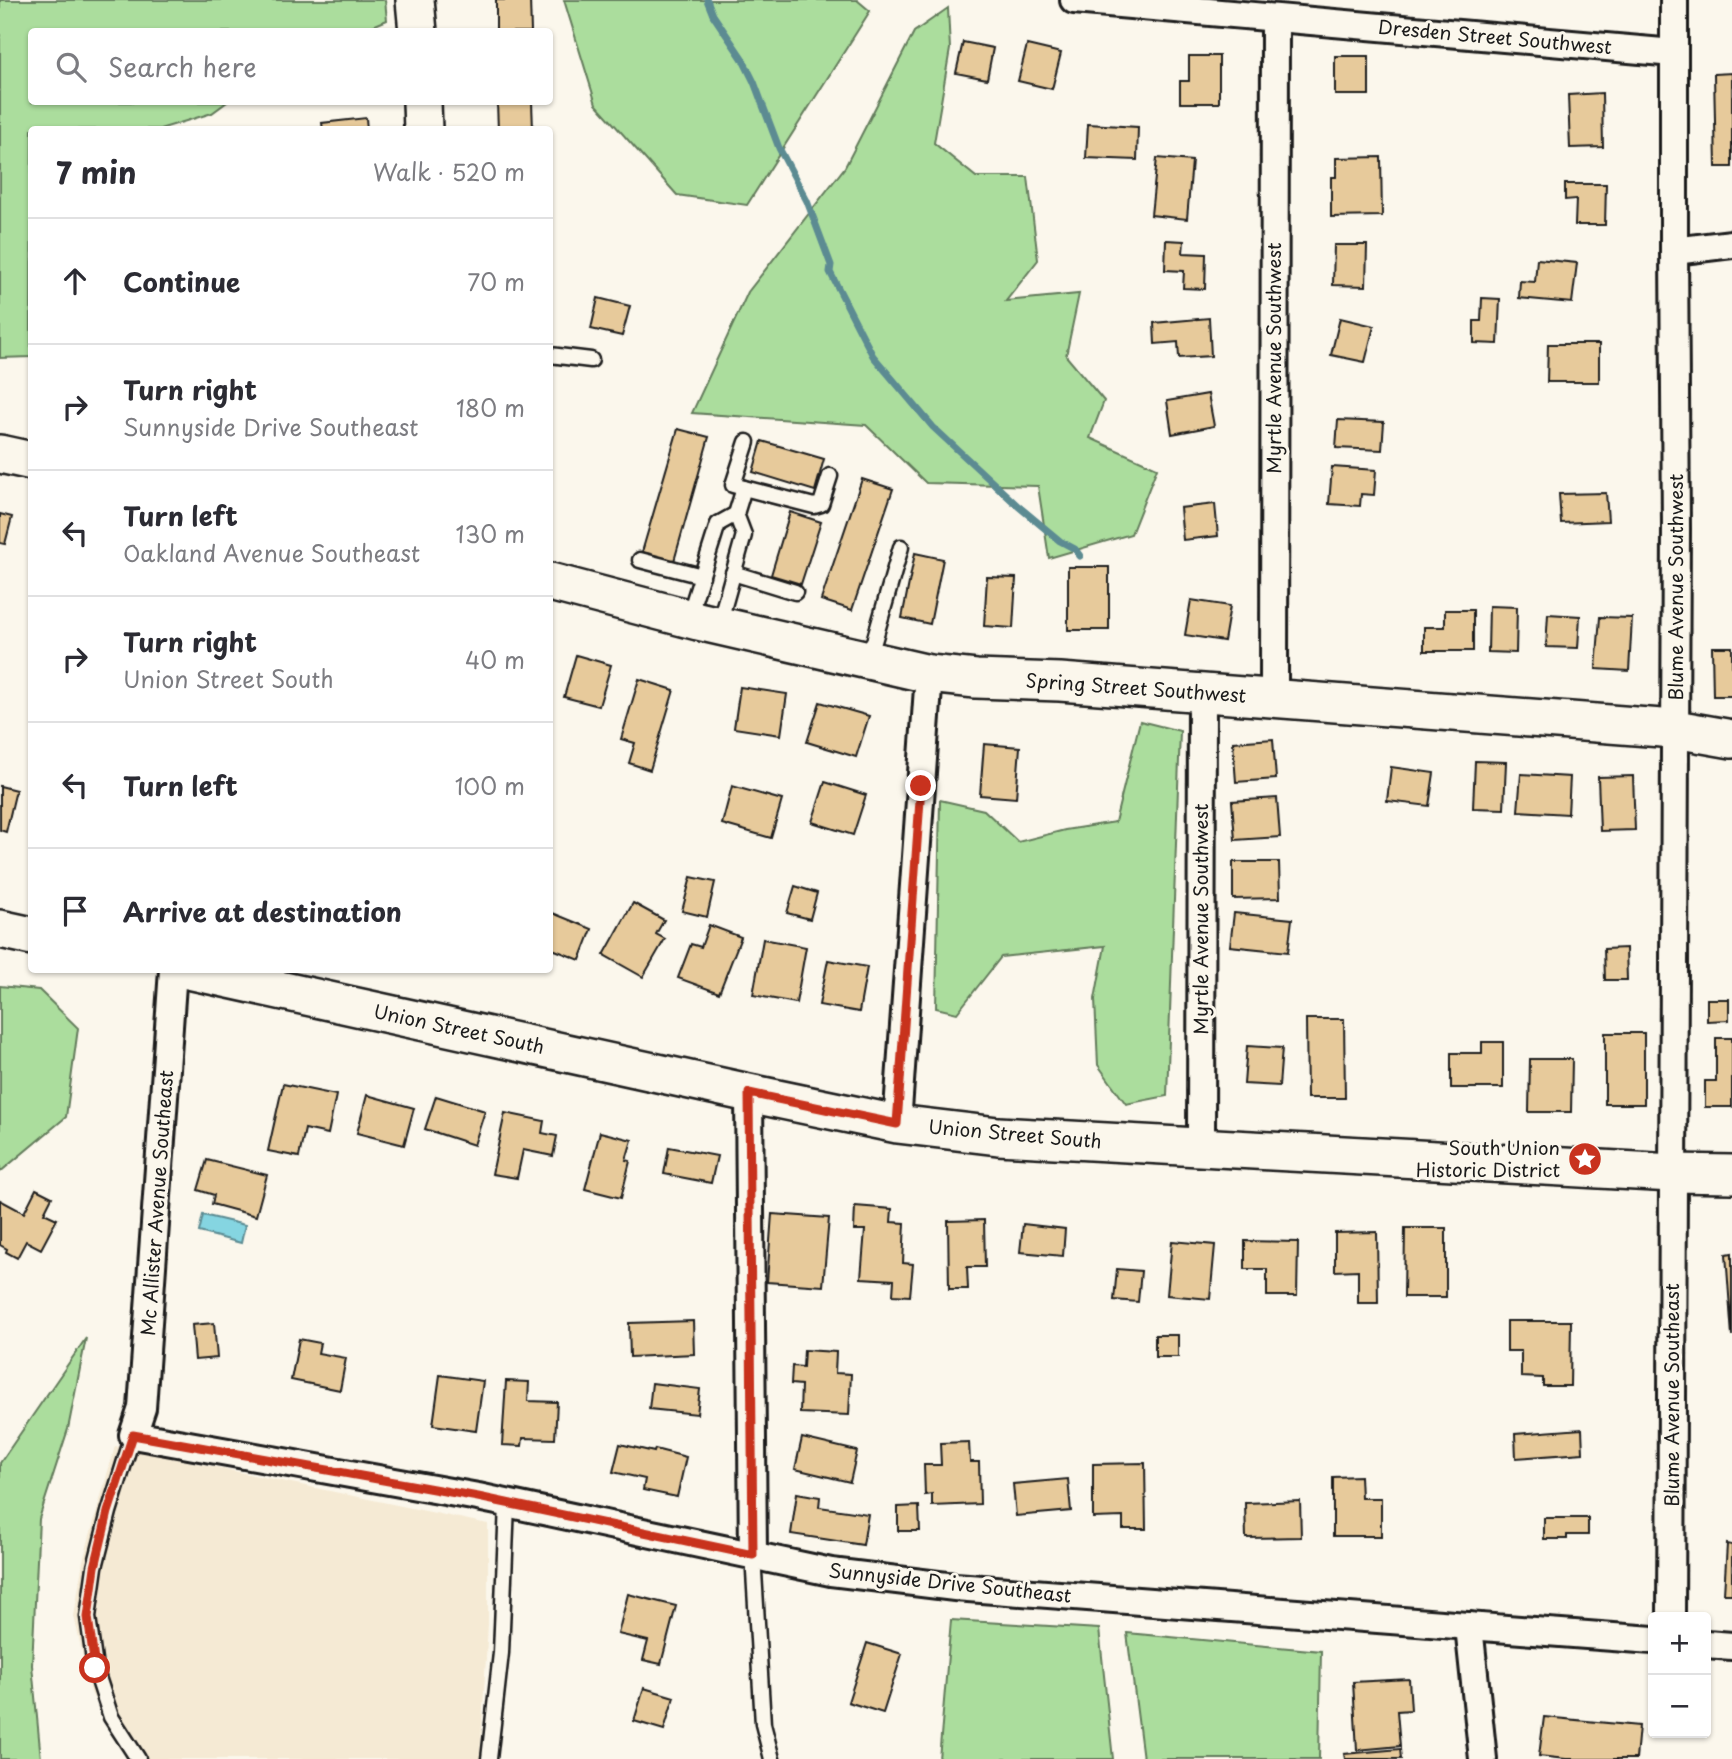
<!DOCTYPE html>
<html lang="en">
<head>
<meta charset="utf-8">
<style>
	body { margin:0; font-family:"Playpen Sans",sans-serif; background:#f2f2f3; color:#2b2b33 }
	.controls { position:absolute; right:21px; bottom:21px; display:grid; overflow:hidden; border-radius:7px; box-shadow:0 2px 5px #0004 }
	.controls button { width:63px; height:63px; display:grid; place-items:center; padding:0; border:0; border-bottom:2px solid #e1e1e2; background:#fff; color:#2b2b33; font:35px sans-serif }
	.stop { position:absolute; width:21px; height:21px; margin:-16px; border:5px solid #c8321e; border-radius:50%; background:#fff }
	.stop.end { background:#c8321e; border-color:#fff; box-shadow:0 2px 7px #0008 }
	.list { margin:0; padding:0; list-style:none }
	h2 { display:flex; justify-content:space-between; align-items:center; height:91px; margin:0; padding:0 28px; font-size:30px }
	h2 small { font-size:23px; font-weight:400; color:#7c7c81 }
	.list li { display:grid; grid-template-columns:46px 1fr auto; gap:21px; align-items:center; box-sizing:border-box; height:126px; padding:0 28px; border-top:2px solid #e1e1e2 }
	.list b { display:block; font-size:26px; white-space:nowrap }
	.list p { margin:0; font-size:23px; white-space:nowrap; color:#7c7c81 }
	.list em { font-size:23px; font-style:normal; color:#7c7c81 }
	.icon { flex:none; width:38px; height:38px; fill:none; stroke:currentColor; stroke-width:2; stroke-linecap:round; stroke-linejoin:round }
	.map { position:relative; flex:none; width:1732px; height:1759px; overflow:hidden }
	.search { position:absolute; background:#fff; box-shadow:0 2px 5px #0004; left:28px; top:28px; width:525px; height:77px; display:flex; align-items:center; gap:18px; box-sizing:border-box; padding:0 24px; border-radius:7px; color:#7c7c81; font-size:26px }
	.panel { position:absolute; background:#fff; box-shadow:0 2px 5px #0004; left:28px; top:126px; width:525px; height:847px; border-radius:7px }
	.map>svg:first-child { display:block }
	.built { fill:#f5ead4 }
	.green { fill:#abdd9d; stroke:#647c5c; stroke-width:2 }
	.water { fill:#85d5e1; stroke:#5b8b92; stroke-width:2 }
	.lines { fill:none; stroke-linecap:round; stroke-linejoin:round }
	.stream { stroke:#5b8b92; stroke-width:7 }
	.building { fill:#e7ca9b; stroke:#1c1c1c; stroke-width:2 }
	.lane-casing { stroke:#1c1c1c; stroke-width:19 }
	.street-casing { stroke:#1c1c1c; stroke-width:32 }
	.secondary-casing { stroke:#1c1c1c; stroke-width:42 }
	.lane { stroke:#fbf7ec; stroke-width:14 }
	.street { stroke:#fbf7ec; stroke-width:26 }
	.secondary { stroke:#fbf7ec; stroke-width:37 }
	.route { stroke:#c8321e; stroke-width:9 }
	.labels { text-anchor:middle; stroke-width:6; stroke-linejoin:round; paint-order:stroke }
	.street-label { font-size:19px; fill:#1c1c1c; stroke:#fbf7ec }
	.poi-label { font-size:19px; fill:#1c1c1c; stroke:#fbf7ec; text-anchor:end }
</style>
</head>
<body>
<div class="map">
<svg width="1732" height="1759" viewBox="0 0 1732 1759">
	<rect width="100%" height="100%" fill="#fbf7ec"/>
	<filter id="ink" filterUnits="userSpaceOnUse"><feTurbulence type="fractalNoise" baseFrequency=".0143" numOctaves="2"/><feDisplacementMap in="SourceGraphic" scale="14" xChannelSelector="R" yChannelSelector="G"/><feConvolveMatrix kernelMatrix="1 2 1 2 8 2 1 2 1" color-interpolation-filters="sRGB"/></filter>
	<g filter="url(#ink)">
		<polygon class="built" points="115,1446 488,1524 488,1624 480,1759 129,1759 91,1693 74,1616 83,1561"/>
		<g class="green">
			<polygon points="0,0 385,0 387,20 359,32 32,32 32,102 227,102 212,113 160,129 32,130 31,357 0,358"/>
			<polygon points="564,0 857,0 870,11 747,205 677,195 596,104"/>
			<polygon points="948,8 950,49 934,143 976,177 1028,177 1038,260 1006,301 1079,294 1066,356 1104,401 1090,438 1157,468 1131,534 1049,558 1038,486 926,483 866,425 692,413 748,292 845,167 914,32"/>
			<polygon points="1140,721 1180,731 1167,1096 1126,1104 1098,1065 1095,999 1105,946 1001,957 957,1013 936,1008 940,800 984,810 1018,842 1065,830 1115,822"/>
			<polygon points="0,986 39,990 78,1028 66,1117 0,1172"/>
			<polygon points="86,1338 68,1429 39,1519 32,1665 41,1759 0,1759 0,1463"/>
			<polygon points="951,1620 1099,1629 1113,1759 939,1759"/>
			<polygon points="1127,1633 1321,1651 1319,1759 1143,1759"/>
		</g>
		<polygon class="water" points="203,1215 245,1225 241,1243 199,1232"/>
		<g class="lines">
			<polyline class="stream" points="707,0 713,15 742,58 754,82 779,148 807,201 831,265 830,272 873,356 933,427 1018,506 1060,541 1075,549 1080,556"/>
		</g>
		<g class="building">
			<polygon points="496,0 530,0 531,32 496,32"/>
			<polygon points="963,42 993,48 987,79 956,73"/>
			<polygon points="1027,45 1061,53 1052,89 1018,81"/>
			<polygon points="1189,56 1219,56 1219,103 1180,103 1180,81 1189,81"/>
			<rect x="1335" y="56" width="34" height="39"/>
			<polygon points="1732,73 1732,167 1716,167 1714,74"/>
			<polygon points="1602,93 1603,147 1570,148 1568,95"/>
			<polygon points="497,102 532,102 533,130 498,130"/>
			<polygon points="366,118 367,130 323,130 322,123"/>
			<polygon points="1088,124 1138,127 1137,160 1086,158"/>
			<polygon points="1381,157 1382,216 1331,217 1331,177 1336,177 1336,158"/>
			<polygon points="1157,158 1192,161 1187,219 1151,215"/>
			<polygon points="1565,184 1606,184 1605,225 1575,225 1576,199 1565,200"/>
			<polygon points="1166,240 1184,241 1183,253 1206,254 1205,289 1183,288 1184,271 1165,270"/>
			<polygon points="1334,245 1367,245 1366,286 1333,285"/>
			<polygon points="1537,259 1577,263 1572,303 1519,298 1520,281 1535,282"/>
			<polygon points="598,298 630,306 622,336 591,329"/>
			<polygon points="1482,298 1500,299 1498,344 1474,343 1474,321 1481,321"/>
			<polygon points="1209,318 1211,356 1179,358 1178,342 1155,344 1154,323"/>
			<polygon points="1340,318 1374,326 1365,362 1331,355"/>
			<polygon points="1548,344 1599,344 1599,382 1547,382"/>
			<polygon points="1208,394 1214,426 1172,434 1167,401"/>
			<polygon points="1338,420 1384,422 1382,450 1336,448"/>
			<polygon points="678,429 709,437 674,561 642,552"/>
			<polygon points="762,441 824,459 815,491 753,472"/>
			<polygon points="1332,467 1376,470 1374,495 1361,494 1360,506 1329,504"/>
			<polygon points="862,479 893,489 852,610 821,600"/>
			<polygon points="1606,493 1608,521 1561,523 1559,494"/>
			<polygon points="1215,504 1218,536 1183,540 1180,508"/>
			<polygon points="790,512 821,522 801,584 771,575"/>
			<polygon points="0,514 12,517 5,544 0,543"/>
			<polygon points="915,553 943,559 930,624 902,618"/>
			<rect x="1068" y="567" width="41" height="63"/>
			<polygon points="987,577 1016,578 1013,628 984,626"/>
			<polygon points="1191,600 1230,606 1224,641 1185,635"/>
			<polygon points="1489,606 1517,607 1516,653 1488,652"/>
			<polygon points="1445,610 1473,610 1473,651 1424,651 1424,627 1445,627"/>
			<polygon points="1548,614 1580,616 1578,648 1546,647"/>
			<polygon points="1600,617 1632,618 1629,671 1596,669"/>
			<polygon points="1712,647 1732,647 1732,696 1713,696"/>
			<polygon points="576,655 611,665 599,706 564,697"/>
			<polygon points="639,679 674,690 650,770 629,763 635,743 621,739"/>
			<polygon points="740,687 787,694 781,735 734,728"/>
			<polygon points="820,702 869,716 856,757 807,742"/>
			<polygon points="1273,739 1276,779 1236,782 1233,742"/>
			<polygon points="984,744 1020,747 1016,798 980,795"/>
			<polygon points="1475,761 1506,762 1504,809 1473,808"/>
			<polygon points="1391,767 1434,773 1429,806 1387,801"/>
			<polygon points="1521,774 1570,777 1568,814 1518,811"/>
			<polygon points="1633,776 1635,830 1600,831 1598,777"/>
			<polygon points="825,782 866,795 853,835 812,822"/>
			<polygon points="0,786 16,790 6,832 0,830"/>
			<polygon points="732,786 782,800 771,838 722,824"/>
			<polygon points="1277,798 1280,837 1235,840 1232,801"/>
			<polygon points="1233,862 1279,862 1280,898 1233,899"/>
			<polygon points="691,877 715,882 707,917 682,911"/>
			<polygon points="795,886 817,893 810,919 787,913"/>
			<polygon points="633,903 664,920 656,934 665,939 643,977 604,955"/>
			<polygon points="550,912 592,929 580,960 550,948"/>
			<polygon points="1234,913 1292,919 1288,952 1230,946"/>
			<polygon points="709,925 741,937 719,993 678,978 691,944 701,947"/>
			<polygon points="763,939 806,947 796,1003 753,995"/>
			<polygon points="1626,948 1627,980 1605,980 1604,949"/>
			<polygon points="828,960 867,967 859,1012 819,1005"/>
			<polygon points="1707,999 1729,999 1729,1020 1707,1021"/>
			<polygon points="1306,1019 1344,1019 1345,1098 1307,1098"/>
			<rect x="1605" y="1033" width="39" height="71"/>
			<polygon points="1716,1038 1732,1038 1732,1107 1705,1107 1705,1081 1716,1081"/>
			<polygon points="1482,1042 1503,1042 1503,1088 1451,1088 1451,1053 1482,1053"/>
			<polygon points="1247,1046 1282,1048 1279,1086 1244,1084"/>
			<polygon points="1530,1059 1572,1059 1571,1112 1529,1112"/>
			<polygon points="283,1084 336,1095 328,1134 305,1129 299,1157 268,1151"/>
			<polygon points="367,1095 414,1108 404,1145 357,1133"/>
			<polygon points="436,1096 485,1111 474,1145 425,1129"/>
			<polygon points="505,1113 544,1121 542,1133 557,1136 553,1156 523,1150 517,1178 492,1174"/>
			<polygon points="600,1132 632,1140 626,1160 630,1161 621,1198 585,1189"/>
			<polygon points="669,1147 717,1156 711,1183 664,1174"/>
			<polygon points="207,1160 267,1175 256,1216 212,1204 214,1195 198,1190"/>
			<polygon points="36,1189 52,1197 44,1213 57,1219 41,1249 26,1241 17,1258 6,1252 7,1249 0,1245 0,1200 24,1213"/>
			<polygon points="855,1206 892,1209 891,1222 905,1223 903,1263 913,1264 910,1296 893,1295 894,1280 861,1278 865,1230 854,1230"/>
			<polygon points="772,1214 829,1218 823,1286 767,1282"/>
			<polygon points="984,1220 985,1267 967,1267 968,1289 949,1289 948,1221"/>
			<polygon points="1023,1224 1065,1229 1063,1256 1020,1252"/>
			<polygon points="1405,1228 1446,1228 1446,1297 1404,1297"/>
			<polygon points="1377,1232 1378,1303 1358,1303 1358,1270 1335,1271 1335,1233"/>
			<polygon points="1172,1241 1215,1245 1210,1299 1167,1295"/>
			<polygon points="1245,1241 1298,1242 1297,1296 1267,1296 1267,1269 1245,1269"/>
			<polygon points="1732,1253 1732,1336 1726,1254"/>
			<polygon points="1117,1269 1141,1271 1138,1302 1114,1300"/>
			<polygon points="693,1321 694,1354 630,1357 629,1323"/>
			<polygon points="1507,1321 1571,1321 1570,1386 1543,1386 1543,1378 1521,1377 1521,1351 1507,1351"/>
			<polygon points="214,1323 217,1358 195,1360 192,1325"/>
			<rect x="1155" y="1335" width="23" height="22"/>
			<polygon points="299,1339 320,1343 318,1353 346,1358 340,1390 291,1380"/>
			<polygon points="804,1350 836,1352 835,1373 851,1374 849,1415 800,1413 801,1385 791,1384 792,1366 803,1367"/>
			<polygon points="440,1375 483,1381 476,1431 433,1425"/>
			<polygon points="506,1381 529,1382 528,1401 557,1402 555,1439 523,1438 522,1446 502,1445"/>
			<polygon points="652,1383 700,1389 697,1414 649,1409"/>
			<polygon points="1582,1429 1583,1453 1516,1458 1515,1434"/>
			<polygon points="802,1438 857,1451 850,1482 795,1469"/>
			<polygon points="969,1442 970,1462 979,1462 980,1504 932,1506 932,1494 925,1495 924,1465 941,1465 940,1443"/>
			<polygon points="620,1444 654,1452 655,1449 686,1457 677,1497 643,1490 645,1479 613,1472"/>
			<polygon points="1145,1463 1146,1529 1123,1529 1123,1517 1093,1518 1093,1464"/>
			<polygon points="1360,1476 1361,1498 1381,1498 1381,1536 1333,1536 1333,1477"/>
			<polygon points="1068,1479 1071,1511 1016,1516 1013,1484"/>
			<polygon points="797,1493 820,1497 819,1507 868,1514 863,1545 791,1534"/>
			<polygon points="1300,1501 1301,1537 1246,1538 1245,1503"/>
			<polygon points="919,1506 920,1531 898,1531 898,1507"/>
			<polygon points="1544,1518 1588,1518 1588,1535 1567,1535 1567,1539 1544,1539"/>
			<polygon points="1727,1544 1732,1545 1732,1594 1724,1594"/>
			<polygon points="628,1594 676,1606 661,1664 643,1660 648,1641 618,1634"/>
			<polygon points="867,1643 902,1654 883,1713 848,1702"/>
			<polygon points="1409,1679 1411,1710 1397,1711 1400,1746 1357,1750 1353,1682"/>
			<polygon points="644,1688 674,1697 664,1730 634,1721"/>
			<polygon points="1544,1717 1639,1726 1636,1759 1566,1759 1539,1756"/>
			<polygon points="1400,1749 1401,1759 1345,1759 1344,1754"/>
		</g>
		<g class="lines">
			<g class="lane-casing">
				<g id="lane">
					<polyline points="550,355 591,360"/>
					<polyline points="744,488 733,485 747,442"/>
					<polyline points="736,514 744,488 814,506 821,504 830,476"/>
					<polyline points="640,560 702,576"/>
					<polyline points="733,573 795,592"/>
					<polyline points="688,619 718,524 736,514 744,535 719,624"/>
					<polyline points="869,659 901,547"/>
					<polyline points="133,1435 109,1512 95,1567 88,1617 95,1668 111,1717 138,1759"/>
					<polyline points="753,1555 763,1724 772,1759"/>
					<polyline points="489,1759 501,1653 507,1504"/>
				</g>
			</g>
			<g class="street-casing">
				<g id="street">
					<polyline points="1074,0 1674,53"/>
					<polyline points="1674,251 1732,244"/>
					<polyline points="1274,698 1275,18"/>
					<polyline points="173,970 142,1408 133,1435 478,1497 831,1572 955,1587 1653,1640"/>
					<polyline points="749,1093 753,1555"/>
					<polyline points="897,1124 929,674"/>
					<polyline points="1201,1146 1202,692"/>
					<polyline points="1671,1617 1676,528 1674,251 1674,0"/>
					<polyline points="1469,1626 1483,1759"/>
					<polyline points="1706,1644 1732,1646"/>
				</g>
			</g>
			<g class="secondary-casing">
				<g id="secondary">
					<polyline points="415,0 418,32"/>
					<polyline points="422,102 423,130"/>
					<polyline points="0,454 32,461"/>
					<polyline points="550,582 698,621 929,674 976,679 1060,682 1675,729 1732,739"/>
					<polyline points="0,929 32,936"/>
					<polyline points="188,970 749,1093 897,1124 998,1136 1673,1173 1732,1174"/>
				</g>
			</g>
			<use href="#lane" class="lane"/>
			<use href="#street" class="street"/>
			<use href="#secondary" class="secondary"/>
		</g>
	</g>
	<g class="lines" filter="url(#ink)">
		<polyline class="route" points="95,1668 88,1617 95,1567 108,1512 133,1435 478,1497 753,1555 749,1093 897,1124 921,786"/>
	</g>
	<defs>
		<g id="sight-disc" transform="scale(1.75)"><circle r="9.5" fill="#c8321e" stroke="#fbf7ec"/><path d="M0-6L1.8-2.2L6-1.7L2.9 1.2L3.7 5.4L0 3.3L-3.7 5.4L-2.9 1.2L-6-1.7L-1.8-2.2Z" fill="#fff"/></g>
	</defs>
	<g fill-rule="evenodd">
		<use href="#sight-disc" x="1585" y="1159"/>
	</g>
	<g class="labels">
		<g class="street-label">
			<text transform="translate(1495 37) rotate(5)" y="7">Dresden Street Southwest</text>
			<text transform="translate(1274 358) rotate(-90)" y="7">Myrtle Avenue Southwest</text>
			<text transform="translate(1676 587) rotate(-90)" y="7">Blume Avenue Southwest</text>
			<text transform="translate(1136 688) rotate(4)" y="7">Spring Street Southwest</text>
			<text transform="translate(1201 919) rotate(-90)" y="7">Myrtle Avenue Southwest</text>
			<text transform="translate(459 1029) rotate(12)" y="7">Union Street South</text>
			<text transform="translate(1015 1134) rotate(5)" y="7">Union Street South</text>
			<text transform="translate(157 1203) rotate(-86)" y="7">Mc Allister Avenue Southeast</text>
			<text transform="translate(1672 1395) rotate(-90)" y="7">Blume Avenue Southeast</text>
			<text transform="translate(950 1583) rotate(6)" y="7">Sunnyside Drive Southeast</text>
		</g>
		<g class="poi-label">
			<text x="1560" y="1155">South Union<tspan x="1560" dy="22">Historic District</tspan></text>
		</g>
	</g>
</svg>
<div class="controls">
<button>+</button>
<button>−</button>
</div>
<div class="stop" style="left:95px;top:1668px"></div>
<div class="stop end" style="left:921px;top:786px"></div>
<div class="search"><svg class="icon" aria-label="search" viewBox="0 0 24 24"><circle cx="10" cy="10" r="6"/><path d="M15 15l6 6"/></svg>Search here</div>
<section class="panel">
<h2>7 min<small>Walk · 520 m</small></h2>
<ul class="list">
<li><svg class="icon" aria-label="ahead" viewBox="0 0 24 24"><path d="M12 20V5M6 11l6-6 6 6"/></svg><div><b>Continue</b></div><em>70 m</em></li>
<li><svg class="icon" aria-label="right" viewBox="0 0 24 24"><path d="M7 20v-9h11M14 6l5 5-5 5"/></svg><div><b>Turn right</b><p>Sunnyside Drive Southeast</p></div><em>180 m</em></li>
<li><svg class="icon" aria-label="left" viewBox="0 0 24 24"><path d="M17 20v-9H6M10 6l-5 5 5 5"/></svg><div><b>Turn left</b><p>Oakland Avenue Southeast</p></div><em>130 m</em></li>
<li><svg class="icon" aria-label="right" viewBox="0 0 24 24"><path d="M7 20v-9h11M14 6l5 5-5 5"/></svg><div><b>Turn right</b><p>Union Street South</p></div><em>40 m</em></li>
<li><svg class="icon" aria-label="left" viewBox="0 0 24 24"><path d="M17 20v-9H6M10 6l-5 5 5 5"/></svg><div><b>Turn left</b></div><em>100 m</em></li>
<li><svg class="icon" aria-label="arrive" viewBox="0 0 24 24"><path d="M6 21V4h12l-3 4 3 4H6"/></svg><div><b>Arrive at destination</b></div></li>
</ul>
</section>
</div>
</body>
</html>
